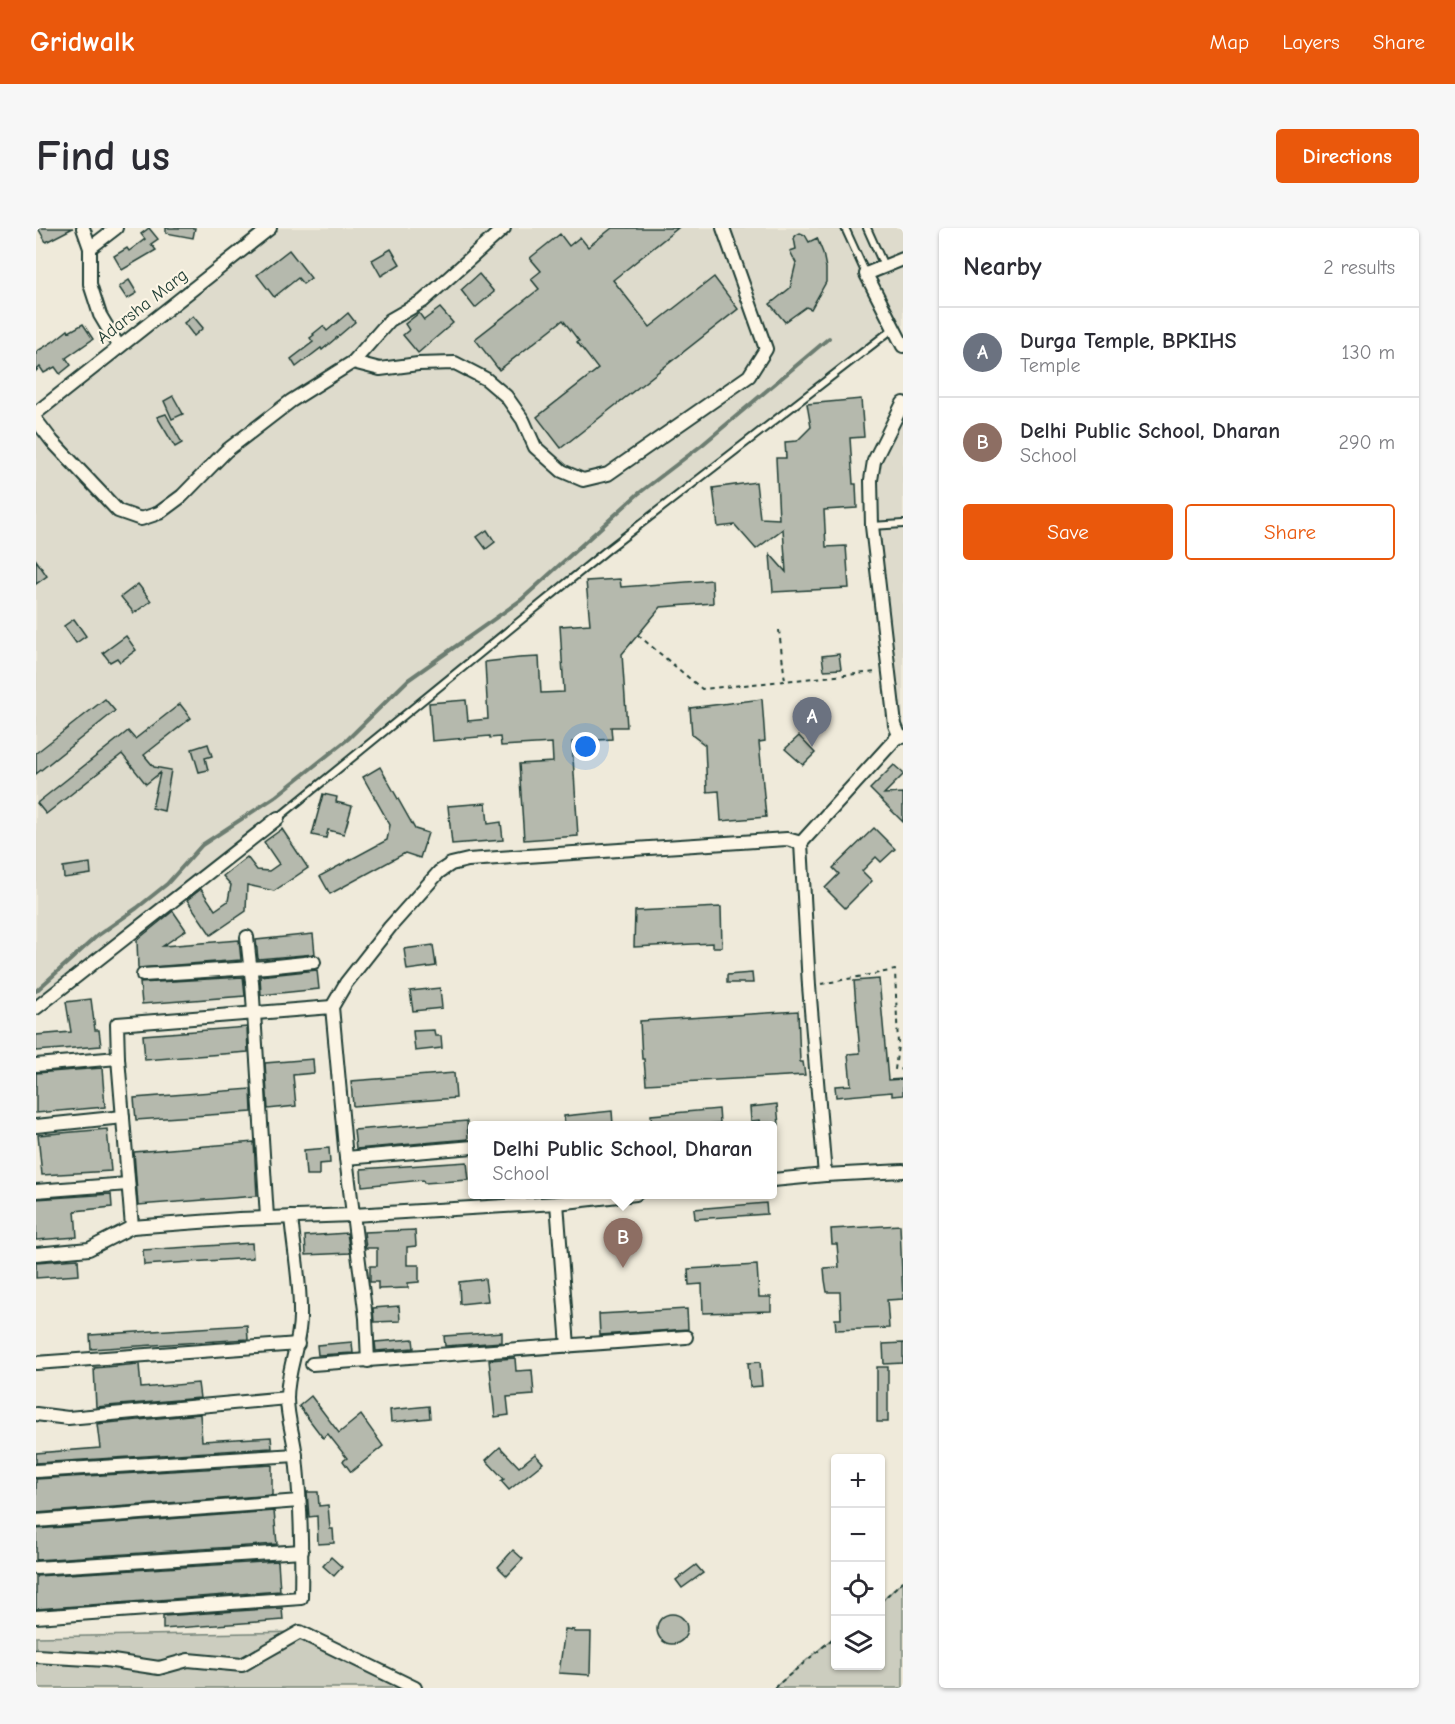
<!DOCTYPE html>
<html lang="en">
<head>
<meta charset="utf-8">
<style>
	body { margin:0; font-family:"Comic Neue",sans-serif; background:#f7f7f7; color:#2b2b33 }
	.controls { position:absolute; right:18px; bottom:18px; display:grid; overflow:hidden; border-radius:6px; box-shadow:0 2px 4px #0004 }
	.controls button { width:54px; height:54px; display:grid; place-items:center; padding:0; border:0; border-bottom:2px solid #e1e1e2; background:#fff; color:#2b2b33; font:30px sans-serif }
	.you { position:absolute; left:550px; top:519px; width:21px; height:21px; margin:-15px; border:4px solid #fff; border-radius:50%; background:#1a73e8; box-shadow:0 0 0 9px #1a73e833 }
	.badge { display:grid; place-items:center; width:39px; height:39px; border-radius:50%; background:#ea580c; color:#fff; font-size:20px; font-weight:700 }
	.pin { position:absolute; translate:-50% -50px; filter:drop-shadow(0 2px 3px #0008) }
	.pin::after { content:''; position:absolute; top:32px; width:21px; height:18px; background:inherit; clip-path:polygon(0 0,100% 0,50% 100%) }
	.popup { position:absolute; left:432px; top:893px; width:309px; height:78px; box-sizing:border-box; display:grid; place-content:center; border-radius:6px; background:#fff; filter:drop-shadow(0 2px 4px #0005); font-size:20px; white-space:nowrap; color:#7c7c81 }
	.popup b { font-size:22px; color:#2b2b33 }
	.popup::after { content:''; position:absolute; left:50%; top:100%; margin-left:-12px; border:12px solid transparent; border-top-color:#fff }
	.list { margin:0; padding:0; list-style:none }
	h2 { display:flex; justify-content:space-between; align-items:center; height:78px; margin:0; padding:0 24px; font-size:26px }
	h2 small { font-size:20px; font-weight:400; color:#7c7c81 }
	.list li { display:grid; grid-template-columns:39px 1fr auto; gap:18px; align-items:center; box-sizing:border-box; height:90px; padding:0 24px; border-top:2px solid #e1e1e2 }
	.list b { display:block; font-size:22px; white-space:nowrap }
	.list p { margin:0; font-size:20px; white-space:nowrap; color:#7c7c81 }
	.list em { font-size:20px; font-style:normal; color:#7c7c81 }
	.actions { display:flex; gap:12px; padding:18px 24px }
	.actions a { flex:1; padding:14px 0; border:2px solid #ea580c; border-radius:6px; text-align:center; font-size:21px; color:#ea580c }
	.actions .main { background:#ea580c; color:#fff }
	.icon { flex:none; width:33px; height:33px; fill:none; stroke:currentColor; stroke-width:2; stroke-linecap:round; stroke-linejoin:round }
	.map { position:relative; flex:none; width:867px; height:1460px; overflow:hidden; border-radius:6px }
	header { display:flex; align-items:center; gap:36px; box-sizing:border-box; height:84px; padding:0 30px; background:#ea580c; color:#fff }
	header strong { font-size:28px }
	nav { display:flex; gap:33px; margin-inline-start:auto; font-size:21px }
	.intro { display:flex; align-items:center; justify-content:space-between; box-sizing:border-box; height:144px; padding:0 36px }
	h1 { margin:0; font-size:42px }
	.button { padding:15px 27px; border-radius:6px; background:#ea580c; color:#fff; font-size:21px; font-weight:700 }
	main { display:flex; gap:36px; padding:0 36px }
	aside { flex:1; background:#fff; border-radius:6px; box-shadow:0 2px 4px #0004 }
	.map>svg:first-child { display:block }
	.built { fill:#dedbcc }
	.green { fill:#cccdbf; stroke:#76857a; stroke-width:1.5 }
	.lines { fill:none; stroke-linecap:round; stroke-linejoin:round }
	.stream { stroke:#6c7d71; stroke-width:4 }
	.building { fill:#b5b9ad; stroke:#1f3d34; stroke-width:1.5 }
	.service-casing { stroke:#1f3d34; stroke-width:10 }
	.minor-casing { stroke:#1f3d34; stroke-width:16 }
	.path { stroke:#1f3d34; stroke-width:2; stroke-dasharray:4.5 4.5; stroke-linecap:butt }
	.service { stroke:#fcf5e5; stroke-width:6 }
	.minor { stroke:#fcf5e5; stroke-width:12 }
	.labels { text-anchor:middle; stroke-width:4.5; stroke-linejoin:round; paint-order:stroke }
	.street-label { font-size:18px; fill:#1f3d34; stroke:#fcf5e5 }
</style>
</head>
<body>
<header>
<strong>Gridwalk</strong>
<nav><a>Map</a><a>Layers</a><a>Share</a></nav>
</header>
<div class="intro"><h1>Find us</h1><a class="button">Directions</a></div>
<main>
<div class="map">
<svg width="867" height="1460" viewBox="0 0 867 1460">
	<rect width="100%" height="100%" fill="#efeada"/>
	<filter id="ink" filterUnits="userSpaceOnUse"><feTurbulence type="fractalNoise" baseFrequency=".0167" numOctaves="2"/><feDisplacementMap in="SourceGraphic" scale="12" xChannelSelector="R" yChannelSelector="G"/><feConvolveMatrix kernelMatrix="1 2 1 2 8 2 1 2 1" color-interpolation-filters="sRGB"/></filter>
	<g filter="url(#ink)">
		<g class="built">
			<polygon points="234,0 867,0 867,118 858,100 571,322 242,590 0,780 0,185"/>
			<polygon points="867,175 867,509 863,507 835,252"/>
		</g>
		<g class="green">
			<polygon points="867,1353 867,1460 738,1460 799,1408 800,1438 844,1438 845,1374"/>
			<polygon points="264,1404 379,1460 0,1460 0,1409"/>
		</g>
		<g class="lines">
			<polyline class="stream" points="0,763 61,708 101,680 131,656 166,617 239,569 312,511 372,452 485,372 602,266 666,217 793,110"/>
		</g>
		<g class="building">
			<polygon points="2,0 37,0 10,14"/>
			<polygon points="113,0 122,11 115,16 120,22 86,42 78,28 91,20 93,23 109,11 105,6"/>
			<polygon points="130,0 159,0 157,10 130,5"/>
			<polygon points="576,0 642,0 577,52 614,99 678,49 702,81 525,220 501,189 562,141 541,114 543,113 527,92 463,142 439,111 503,61 495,51 505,43 494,30 524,6 533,18 544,9 552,19"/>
			<polygon points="764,5 769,7 773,14 781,10 787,25 790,40 790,54 775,81 770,79 749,94 734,76 754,60 760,35 754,23 760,21 758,10 760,7"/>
			<polygon points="355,21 364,36 345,48 336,32"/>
			<polygon points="253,22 275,50 267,56 262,50 238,69 221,47"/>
			<polygon points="443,46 458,64 439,80 425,62"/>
			<polygon points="93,52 101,65 91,71 83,59"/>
			<polygon points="404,80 417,95 382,125 367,107 373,102 369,96 383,85 388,92"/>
			<polygon points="312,85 319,94 286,122 285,120 260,139 255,131 277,114 274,110 278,107 277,106 287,98 291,103"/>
			<polygon points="157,88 167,100 158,108 148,95"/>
			<polygon points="47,96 57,111 30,130 35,137 24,146 19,139 8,145 4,139 0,143 0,124 18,113 32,102 33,104"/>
			<polygon points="137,168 147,186 136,191 128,173"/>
			<polygon points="825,171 828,209 814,210 817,256 820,256 821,280 788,282 790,319 810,318 813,360 737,364 734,326 750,344 747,301 720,321 699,297 682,299 677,260 720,254 724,290 743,291 740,230 750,230 749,214 761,213 775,199 771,176"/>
			<polygon points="130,186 146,215 139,219 121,189"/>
			<polygon points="451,302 459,314 450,321 441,309"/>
			<polygon points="0,332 11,348 0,356"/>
			<polygon points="584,351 585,359 676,352 677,375 625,379 586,426 591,499 575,499 576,511 536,514 542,608 488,612 483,536 517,534 516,515 465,518 464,509 454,510 454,508 396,513 393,475 430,472 432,493 452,491 449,434 483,430 503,429 505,465 528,464 524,398 554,396 550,353"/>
			<polygon points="102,356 115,373 98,385 85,369"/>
			<polygon points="38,391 50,408 40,415 28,398"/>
			<polygon points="90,408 100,422 84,434 81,430 74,434 67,425"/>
			<polygon points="803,426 805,441 788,442 786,428"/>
			<polygon points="69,471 79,483 0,546 0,525"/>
			<polygon points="726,471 729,513 723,514 730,589 685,593 683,563 671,564 669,517 656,507 654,480"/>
			<polygon points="144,476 155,490 108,527 118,539 135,542 128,583 116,580 124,545 110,556 86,526 10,586 1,575 92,503 99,511"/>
			<polygon points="763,508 779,525 767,537 749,521"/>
			<polygon points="172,516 176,528 169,530 172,542 163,544 156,521"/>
			<polygon points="858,537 867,545 867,547 848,566 867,565 867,594 834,561"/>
			<polygon points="344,539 379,601 392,605 384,630 369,625 294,666 284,648 351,612 354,597 327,549"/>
			<polygon points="287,566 301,569 300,574 316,578 308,606 292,602 290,610 276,607"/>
			<polygon points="450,575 452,596 465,594 467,612 416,616 412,578"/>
			<polygon points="838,600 859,621 845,634 840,629 826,643 836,653 809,680 789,660 803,646 797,640"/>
			<polygon points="246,601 272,640 238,663 211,657 210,683 175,707 151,672 165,661 179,682 192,673 195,657 187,648 211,629 221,642 233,643 243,636 228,614"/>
			<polygon points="54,635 55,646 28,650 27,639"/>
			<polygon points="685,679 686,719 677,719 677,715 598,719 599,683"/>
			<polygon points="137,683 150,702 127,718 203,712 205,732 102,740 101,712"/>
			<polygon points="277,706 279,726 222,731 220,712"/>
			<polygon points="397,717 400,738 371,742 368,721"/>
			<polygon points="281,742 283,761 225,767 224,748"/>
			<polygon points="716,745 717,755 691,755 691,747"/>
			<polygon points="207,749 209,768 106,776 104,755"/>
			<polygon points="843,751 852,852 867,851 867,867 856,868 856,864 800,869 799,858 815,857 812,826 824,825 818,753"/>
			<polygon points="404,760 406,780 377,783 374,763"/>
			<polygon points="55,771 59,802 63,802 65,818 0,823 0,807 35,804 30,774"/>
			<polygon points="762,783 764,834 767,834 769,847 610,856 608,831 606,831 604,793"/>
			<polygon points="211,799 212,824 109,832 107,807"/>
			<polygon points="398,802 399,808 405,808 406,820 379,823 377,803"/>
			<polygon points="277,831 278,845 257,847 260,878 232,881 229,835"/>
			<polygon points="66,840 69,879 0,885 0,845"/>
			<polygon points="418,845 420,870 317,878 315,853"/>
			<polygon points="215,861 216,884 100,892 98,870"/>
			<polygon points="741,876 743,897 725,897 724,892 715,893 714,879"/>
			<polygon points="683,881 684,895 657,897 616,897 615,887"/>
			<polygon points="576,883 577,897 529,897 528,888"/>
			<polygon points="431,893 432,911 320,921 318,902"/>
			<polygon points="71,901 75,943 6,947 2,907"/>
			<polygon points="218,914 221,968 102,977 98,924"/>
			<polygon points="293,920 294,935 283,936 283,947 270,947 268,922"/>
			<polygon points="431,934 433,952 388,955 387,952 326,958 325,941"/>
			<polygon points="75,966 76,979 39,983 41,1009 0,1012 0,971"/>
			<polygon points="730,975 731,986 659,991 658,981"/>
			<polygon points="864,997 867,1071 851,1072 853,1100 800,1102 799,1091 805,1091 804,1064 791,1064 789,1052 788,1040 803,1039 801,1016 796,1016 795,1001"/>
			<polygon points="379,1002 380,1018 371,1019 371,1037 383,1037 383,1054 372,1055 372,1060 342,1061 342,1054 334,1054 334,1038 341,1038 341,1020 330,1020 328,1004"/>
			<polygon points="311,1005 314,1025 270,1027 269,1008"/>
			<polygon points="216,1015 217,1030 108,1037 107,1022"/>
			<polygon points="42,1031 43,1047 0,1050 0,1034"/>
			<polygon points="721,1037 723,1069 735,1069 735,1083 667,1085 666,1056 653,1057 652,1041"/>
			<polygon points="449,1051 452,1073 424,1076 423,1054"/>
			<polygon points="363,1078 364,1093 338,1094 337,1080"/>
			<polygon points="651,1081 652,1101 564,1107 563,1086"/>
			<polygon points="211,1097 212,1111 55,1121 54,1107"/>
			<polygon points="466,1104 466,1114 409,1118 408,1108"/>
			<polygon points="377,1111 378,1120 340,1123 339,1114"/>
			<polygon points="316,1114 317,1125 282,1127 281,1117"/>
			<polygon points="867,1115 867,1135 848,1136 847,1116"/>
			<polygon points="479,1130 480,1143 496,1142 498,1167 471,1169 473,1187 459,1189 453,1132"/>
			<polygon points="724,1134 726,1158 714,1159 712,1135"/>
			<polygon points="103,1136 105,1160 162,1155 164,1170 60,1179 58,1140"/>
			<rect x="841" y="1139" width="11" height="55"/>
			<polygon points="275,1168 303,1205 325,1187 347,1218 315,1244 307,1233 311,1230 292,1206 287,1210 263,1178"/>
			<polygon points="393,1178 394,1190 355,1194 354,1182"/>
			<polygon points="164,1186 166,1213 235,1209 236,1220 0,1235 0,1225 64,1220 61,1196"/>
			<polygon points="464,1219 483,1239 499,1226 507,1235 473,1262 465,1253 468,1251 450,1232"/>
			<polygon points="236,1237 236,1267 0,1285 0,1251"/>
			<polygon points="271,1264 282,1264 283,1278 292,1277 294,1301 297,1301 298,1315 282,1316 281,1288 273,1289"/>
			<polygon points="238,1283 241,1316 0,1332 0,1301"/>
			<polygon points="477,1322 487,1331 471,1348 462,1339"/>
			<polygon points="295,1329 306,1339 298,1348 287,1338"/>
			<polygon points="242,1333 244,1363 0,1381 0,1348"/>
			<polygon points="660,1337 667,1345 646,1360 640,1352"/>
			<polygon points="246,1380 247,1392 127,1401 127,1388"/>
			<circle cx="636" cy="1401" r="15"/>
			<polygon points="529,1401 538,1402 538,1404 555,1404 554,1447 523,1445"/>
		</g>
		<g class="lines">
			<g class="service-casing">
				<g id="service">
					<polyline points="809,0 830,46"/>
					<polyline points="831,0 848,38"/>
					<polyline points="836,298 867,296"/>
					<polyline points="242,590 571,322 858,100"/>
				</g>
			</g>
			<g class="minor-casing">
				<g id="minor">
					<polyline points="47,0 54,20 54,56 64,87 83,119"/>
					<polyline points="54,20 80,0"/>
					<polyline points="867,31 830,46 867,118"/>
					<polyline points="317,134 344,141 382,136 419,135 450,151 470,168 487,192 499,219 526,243 547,252 572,246 713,148 730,121 687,0"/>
					<polyline points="867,175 838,233 835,252 836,298 859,497 863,507 867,509"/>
					<polyline points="0,185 234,0"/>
					<polyline points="0,192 16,213 82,283 105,291 123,285 146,268 190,223 255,173 317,134 354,92 387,73 468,0"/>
					<polyline points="211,709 216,754 231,989"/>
					<polyline points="107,747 230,739 278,734"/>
					<polyline points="0,780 242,590"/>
					<polyline points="0,837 82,830"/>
					<polyline points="0,898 87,889"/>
					<polyline points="310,930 437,919"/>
					<polyline points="789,947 773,758 765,615 863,507"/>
					<polyline points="737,952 789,947 867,943"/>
					<polyline points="0,963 92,956"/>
					<polyline points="521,975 532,1118"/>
					<polyline points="96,999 82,830 81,796 296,779"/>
					<polyline points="0,1026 53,1021 96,999 203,991 317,987 521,975 600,966"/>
					<polyline points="332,1133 330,1090 310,930 296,779 310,755 354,699 403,644 415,636 432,632 751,611 765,615"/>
					<polyline points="0,1135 262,1116"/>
					<polyline points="276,1136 650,1109"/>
					<polyline points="0,1186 32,1190 251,1170"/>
					<polyline points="0,1243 260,1227"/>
					<polyline points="0,1293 263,1273"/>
					<polyline points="0,1340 266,1323"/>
					<path d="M0 1389 265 1370C266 1323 265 1276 260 1229 258 1209 251 1190 251 1170 251 1142 264 1117 264 1089 265 1056 258 1022 255 989"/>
					<polyline points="0,1428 70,1432 123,1440 152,1432 206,1437 264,1404 379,1460"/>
				</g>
			</g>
			<g class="path">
				<polyline points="743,402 749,453"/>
				<polyline points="602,407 666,461 840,444"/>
				<polyline points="785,756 859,742 862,817 859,842 867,841"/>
				<polyline points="844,1374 867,1353"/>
				<polyline points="738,1460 800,1408"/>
			</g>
			<use href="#service" class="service"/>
			<use href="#minor" class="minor"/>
		</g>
	</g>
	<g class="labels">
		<g class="street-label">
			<text transform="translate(106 78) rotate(-38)" y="6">Adarsha Marg</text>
		</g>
	</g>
</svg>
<div class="controls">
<button>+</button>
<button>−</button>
<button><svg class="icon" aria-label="locate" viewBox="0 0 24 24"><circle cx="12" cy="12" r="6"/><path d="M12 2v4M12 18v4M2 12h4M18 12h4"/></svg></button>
<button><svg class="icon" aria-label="layers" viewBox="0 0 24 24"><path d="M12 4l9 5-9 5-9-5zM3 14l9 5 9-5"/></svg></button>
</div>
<div class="you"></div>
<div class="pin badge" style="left:776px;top:519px;background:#6b7280">A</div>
<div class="pin badge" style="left:587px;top:1040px;background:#8d6e63">B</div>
<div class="popup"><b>Delhi Public School, Dharan</b>School</div>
</div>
<aside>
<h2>Nearby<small>2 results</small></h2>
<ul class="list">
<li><span class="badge" style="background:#6b7280">A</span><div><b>Durga Temple, BPKIHS</b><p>Temple</p></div><em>130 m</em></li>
<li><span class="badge" style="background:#8d6e63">B</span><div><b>Delhi Public School, Dharan</b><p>School</p></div><em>290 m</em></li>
</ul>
<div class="actions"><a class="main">Save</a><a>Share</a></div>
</aside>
</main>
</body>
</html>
